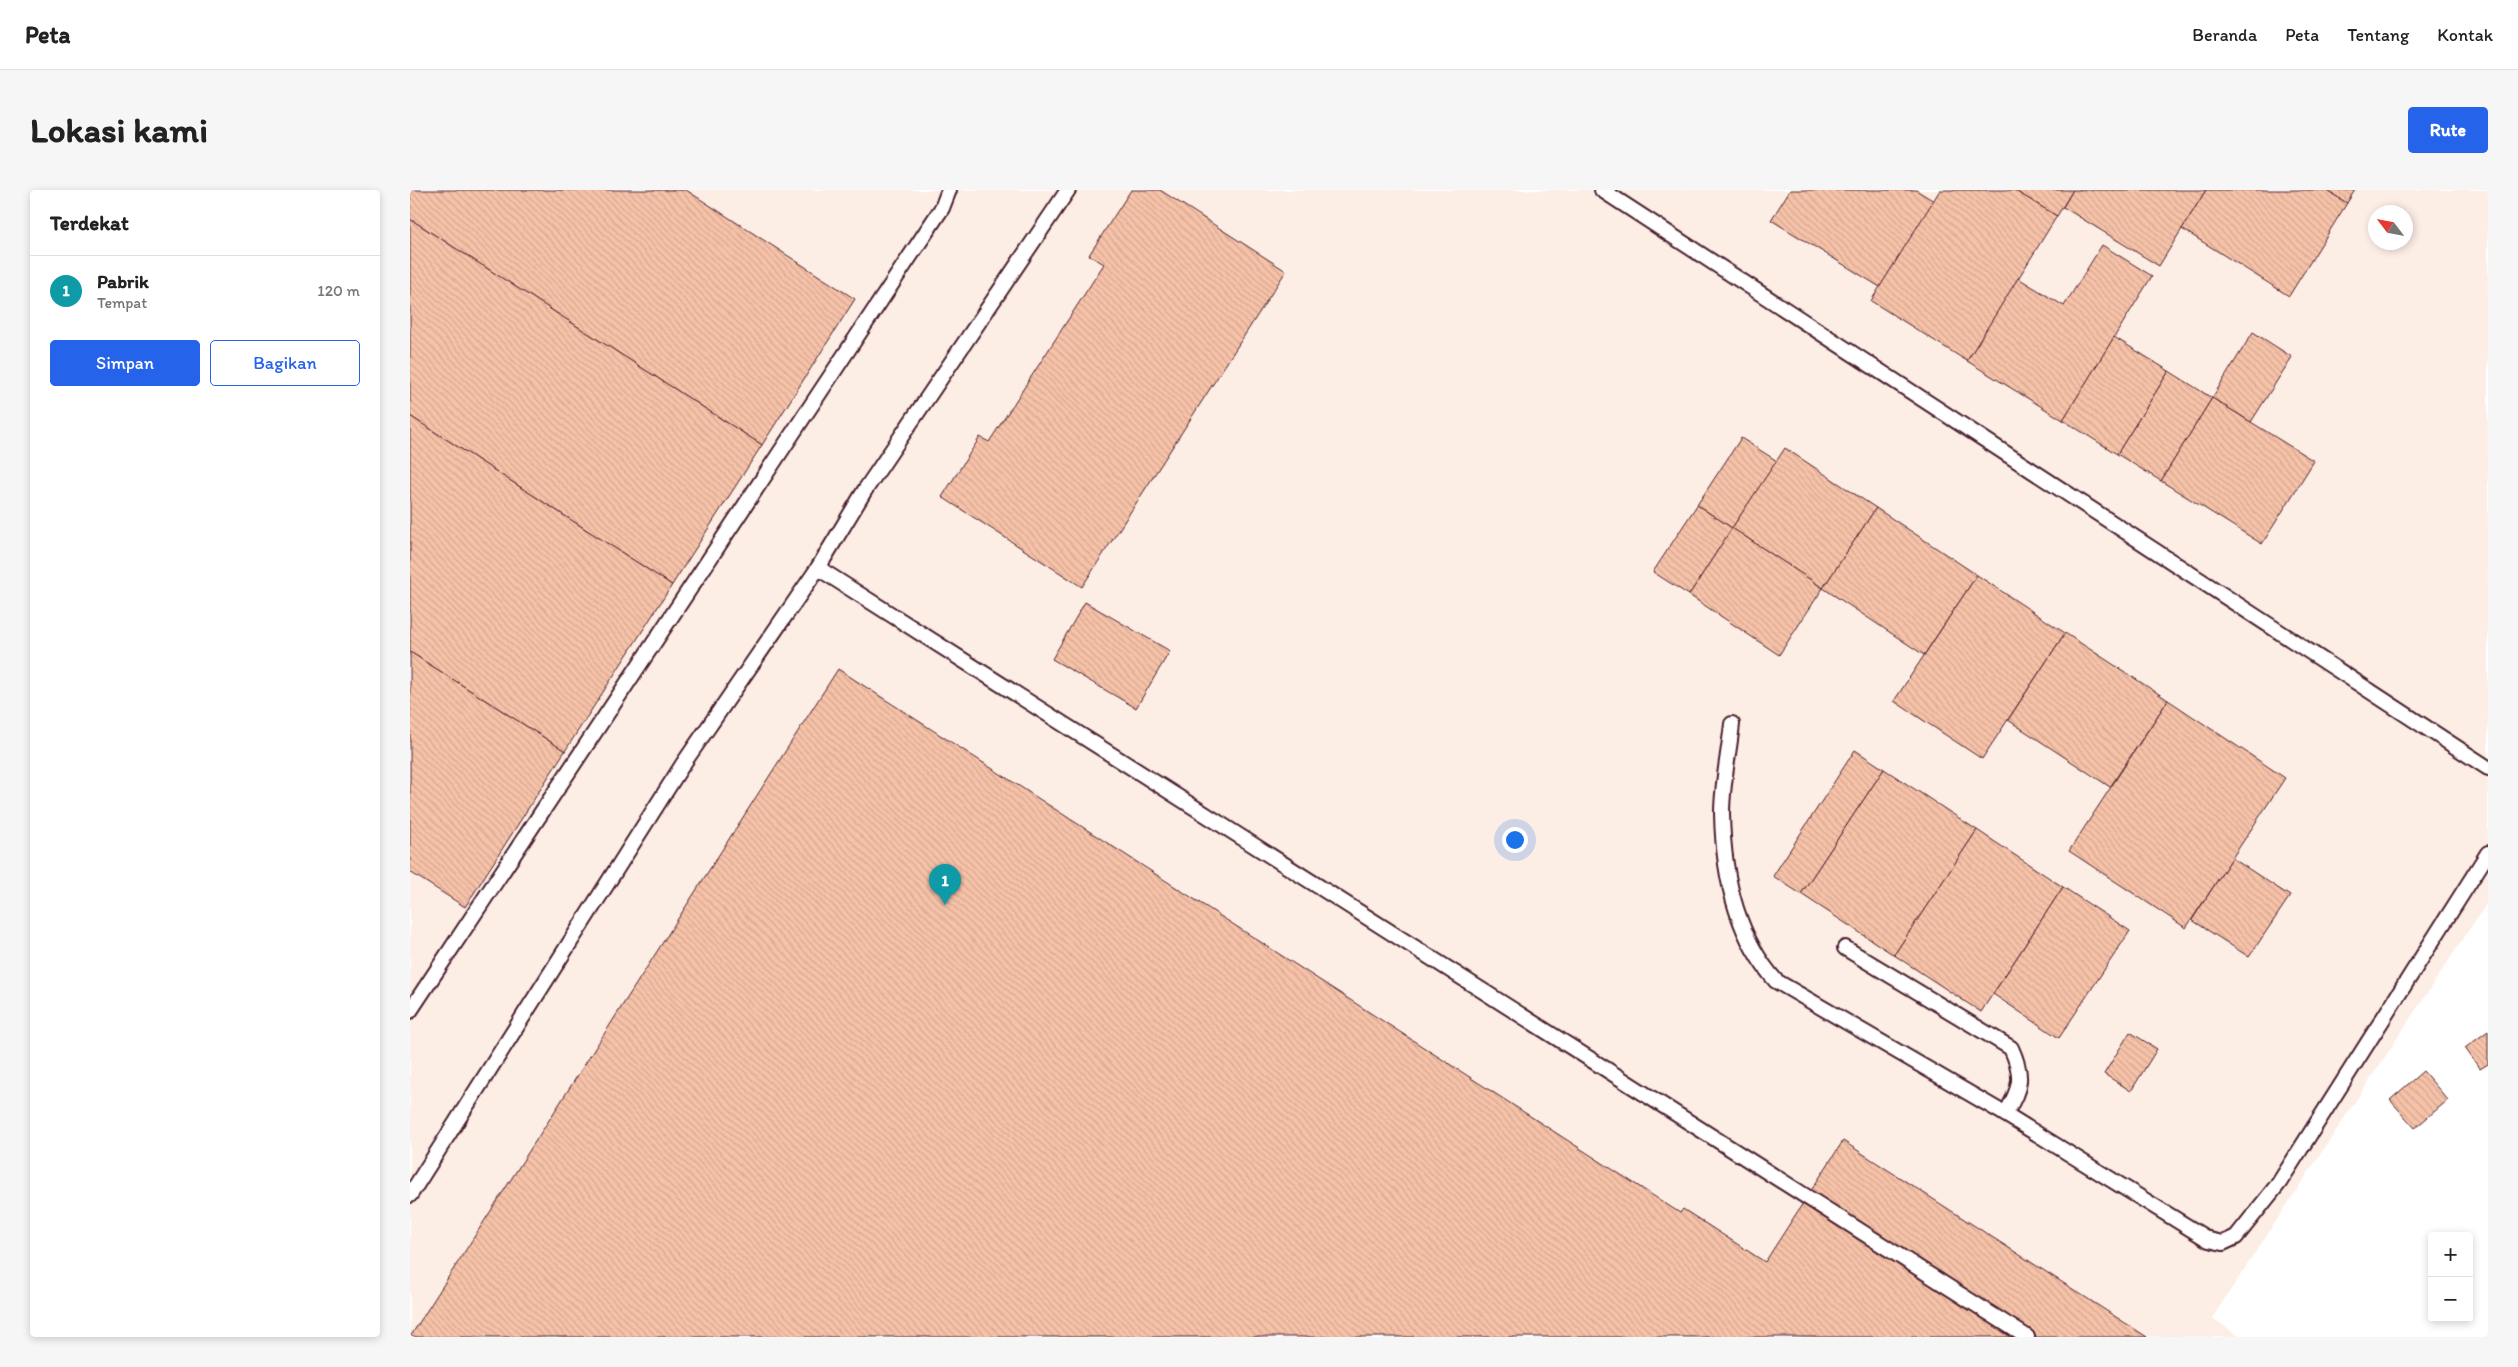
<!DOCTYPE html>
<html lang="id">
<head>
<meta charset="utf-8">
<style>
	body { margin:0; font-family:Itim,sans-serif; background:#f6f6f6; color:#222 }
	.controls { position:absolute; right:15px; bottom:15px; display:grid; overflow:hidden; border-radius:5px; box-shadow:0 2px 8px #0003 }
	.controls button { width:45px; height:45px; display:grid; place-items:center; padding:0; border:0; border-bottom:1px solid #e0e0e0; background:#fff; color:#222; font:25px sans-serif }
	.compass { position:absolute; left:1958px; top:15px; width:45px; height:45px; border-radius:50%; background:#fff; box-shadow:0 2px 8px #0003; rotate:302deg }
	.you { position:absolute; left:1104px; top:649px; width:18px; height:18px; margin:-12px; border:4px solid #fff; border-radius:50%; background:#1a73e8; box-shadow:0 0 0 8px #1a73e833 }
	.badge { display:grid; place-items:center; width:32px; height:32px; border-radius:50%; background:#2563eb; color:#fff; font-size:16px; font-weight:700 }
	.pin { position:absolute; translate:-50% -41px; filter:drop-shadow(0 1px 2px #0008) }
	.pin::after { content:''; position:absolute; top:26px; width:18px; height:15px; background:inherit; clip-path:polygon(0 0,100% 0,50% 100%) }
	.list { margin:0; padding:0; list-style:none }
	h2 { display:flex; justify-content:space-between; align-items:center; height:65px; margin:0; padding:0 20px; font-size:21px }
	h2 small { font-size:16px; font-weight:400; color:#767676 }
	.list li { display:grid; grid-template-columns:32px 1fr auto; gap:15px; align-items:center; box-sizing:border-box; height:70px; padding:0 20px; border-top:1px solid #e0e0e0 }
	.list b { display:block; font-size:19px; white-space:nowrap }
	.list p { margin:0; font-size:16px; white-space:nowrap; color:#767676 }
	.list em { font-size:16px; font-style:normal; color:#767676 }
	.actions { display:flex; gap:10px; padding:15px 20px }
	.actions a { flex:1; padding:11px 0; border:1px solid #2563eb; border-radius:5px; text-align:center; font-size:18px; color:#2563eb }
	.actions .main { background:#2563eb; color:#fff }
	.map { position:relative; flex:none; width:2078px; height:1147px; overflow:hidden; border-radius:5px }
	header { display:flex; align-items:center; gap:30px; box-sizing:border-box; height:70px; padding:0 25px; background:#fff; border-bottom:1px solid #e0e0e0 }
	header strong { font-size:24px }
	nav { display:flex; gap:28px; margin-inline-start:auto; font-size:18px }
	.intro { display:flex; align-items:center; justify-content:space-between; box-sizing:border-box; height:120px; padding:0 30px }
	h1 { margin:0; font-size:35px }
	.button { padding:12px 22px; border-radius:5px; background:#2563eb; color:#fff; font-size:18px; font-weight:700 }
	main { display:flex; gap:30px; padding:0 30px }
	aside { flex:1; background:#fff; border-radius:5px; box-shadow:0 2px 8px #0003 }
	.map>svg:first-child { display:block }
	.built { fill:#fcede5; fill-rule:evenodd }
	.building { fill:url(#building-back-hatch); stroke:#4a1f2b }
	.lines { fill:none; stroke-linecap:round; stroke-linejoin:round }
	.service-casing { stroke:#4a1f2b; stroke-width:18 }
	.service { stroke:#fff; stroke-width:14 }
</style>
</head>
<body>
<header>
<strong>Peta</strong>
<nav><a>Beranda</a><a>Peta</a><a>Tentang</a><a>Kontak</a></nav>
</header>
<div class="intro"><h1>Lokasi kami</h1><a class="button">Rute</a></div>
<main>
<aside>
<h2>Terdekat<small></small></h2>
<ul class="list">
<li><span class="badge" style="background:#0f9aa8">1</span><div><b>Pabrik</b><p>Tempat</p></div><em>120 m</em></li>
</ul>
<div class="actions"><a class="main">Simpan</a><a>Bagikan</a></div>
</aside>
<div class="map">
<svg width="2078" height="1147" viewBox="0 0 2078 1147">
	<defs>
		<pattern id="building-back-hatch" width="6" height="6" patternUnits="userSpaceOnUse" patternTransform="scale(1.25)"><rect width="6" height="6" fill="#f6c2a8"/><path d="M-1 5l2 2M0 0l6 6M5-1l2 2" fill="none" stroke="#d4a691"/></pattern>
	</defs>
	<rect width="100%" height="100%" fill="#fff"/>
	<filter id="ink" filterUnits="userSpaceOnUse"><feTurbulence type="fractalNoise" baseFrequency=".02" numOctaves="2"/><feDisplacementMap in="SourceGraphic" scale="10" xChannelSelector="R" yChannelSelector="G"/><feConvolveMatrix kernelMatrix="1 2 1 2 8 2 1 2 1" color-interpolation-filters="sRGB"/></filter>
	<g filter="url(#ink)">
		<path class="built" d="M0 0H2078V711L1802 1128 1830 1147H0ZM1966 22H1996V52H1966Z"/>
		<g class="building">
			<polygon points="0,0 276,0 445,109 352,255 0,29"/>
			<polygon points="721,0 750,0 876,81 672,397 532,307 570,247 579,252 694,74 679,65"/>
			<polygon points="1380,0 1506,0 1524,11 1470,97 1361,30"/>
			<polygon points="1530,0 1604,0 1647,26 1557,171 1461,111"/>
			<polygon points="1604,0 1663,0 1647,26"/>
			<polygon points="1663,0 1796,0 1749,76 1653,17"/>
			<polygon points="1796,0 1916,0 1937,13 1879,106 1772,39"/>
			<polygon points="1916,0 1945,0 1937,13"/>
			<polygon points="0,29 352,255 262,395 0,226"/>
			<polygon points="1692,55 1742,86 1653,230 1557,171 1608,88 1654,116"/>
			<polygon points="1843,142 1882,167 1841,232 1802,208"/>
			<polygon points="1704,147 1759,181 1707,264 1653,230"/>
			<polygon points="1759,181 1802,208 1751,291 1707,264"/>
			<polygon points="1802,208 1904,271 1852,354 1751,291"/>
			<polygon points="0,226 262,395 155,561 0,462"/>
			<polygon points="1331,248 1367,271 1322,338 1287,315"/>
			<polygon points="1375,258 1466,318 1413,398 1322,338"/>
			<polygon points="1287,315 1322,338 1279,405 1243,382"/>
			<polygon points="1466,318 1567,385 1514,465 1413,398"/>
			<polygon points="1322,338 1413,398 1369,465 1279,405"/>
			<polygon points="1567,385 1655,443 1572,569 1484,511"/>
			<polygon points="675,412 760,461 726,518 642,469"/>
			<polygon points="1655,443 1758,510 1700,597 1598,530"/>
			<polygon points="0,462 155,561 55,717 0,682"/>
			<polygon points="428,479 1270,1023 1273,1019 1355,1072 1433,951 1737,1147 0,1147"/>
			<polygon points="1758,510 1875,588 1776,738 1659,661"/>
			<polygon points="1445,560 1474,579 1391,704 1363,686"/>
			<polygon points="1474,579 1567,640 1484,765 1391,704"/>
			<polygon points="1567,640 1653,697 1571,822 1484,765"/>
			<polygon points="1822,668 1880,706 1839,767 1782,730"/>
			<polygon points="1653,697 1720,741 1649,848 1583,804"/>
			<polygon points="2078,841 2078,874 2070,879 2055,858"/>
			<polygon points="1720,842 1747,859 1721,901 1694,884"/>
			<polygon points="2013,881 2038,910 2005,938 1980,910"/>
		</g>
		<g class="lines">
			<g class="service-casing">
				<g id="service">
					<polyline points="1192,0 2078,578"/>
					<polyline points="408,378 1617,1147"/>
					<path d="M1322 534C1319 563 1312 594 1312 623 1313 683 1326 746 1366 791L1595 924"/>
					<path d="M1435 758 1601 858C1614 886 1611 899 1595 924L1799 1050 1813 1053 1826 1047 1869 993 2078 663"/>
					<polyline points="0,821 532,18 539,0"/>
					<polyline points="0,1005 273,574 408,378 455,300 658,0"/>
				</g>
			</g>
			<use href="#service" class="service"/>
		</g>
	</g>
</svg>
<div class="controls">
<button>+</button>
<button>−</button>
</div>
<svg class="compass" viewBox="-18 -18 36 36"><path d="M0-13l5 13h-10z" fill="#e53935"/><path d="M0 13l5-13h-10z" fill="#767676"/></svg>
<div class="you"></div>
<div class="pin badge" style="left:535px;top:715px;background:#0f9aa8">1</div>
</div>
</main>
</body>
</html>
